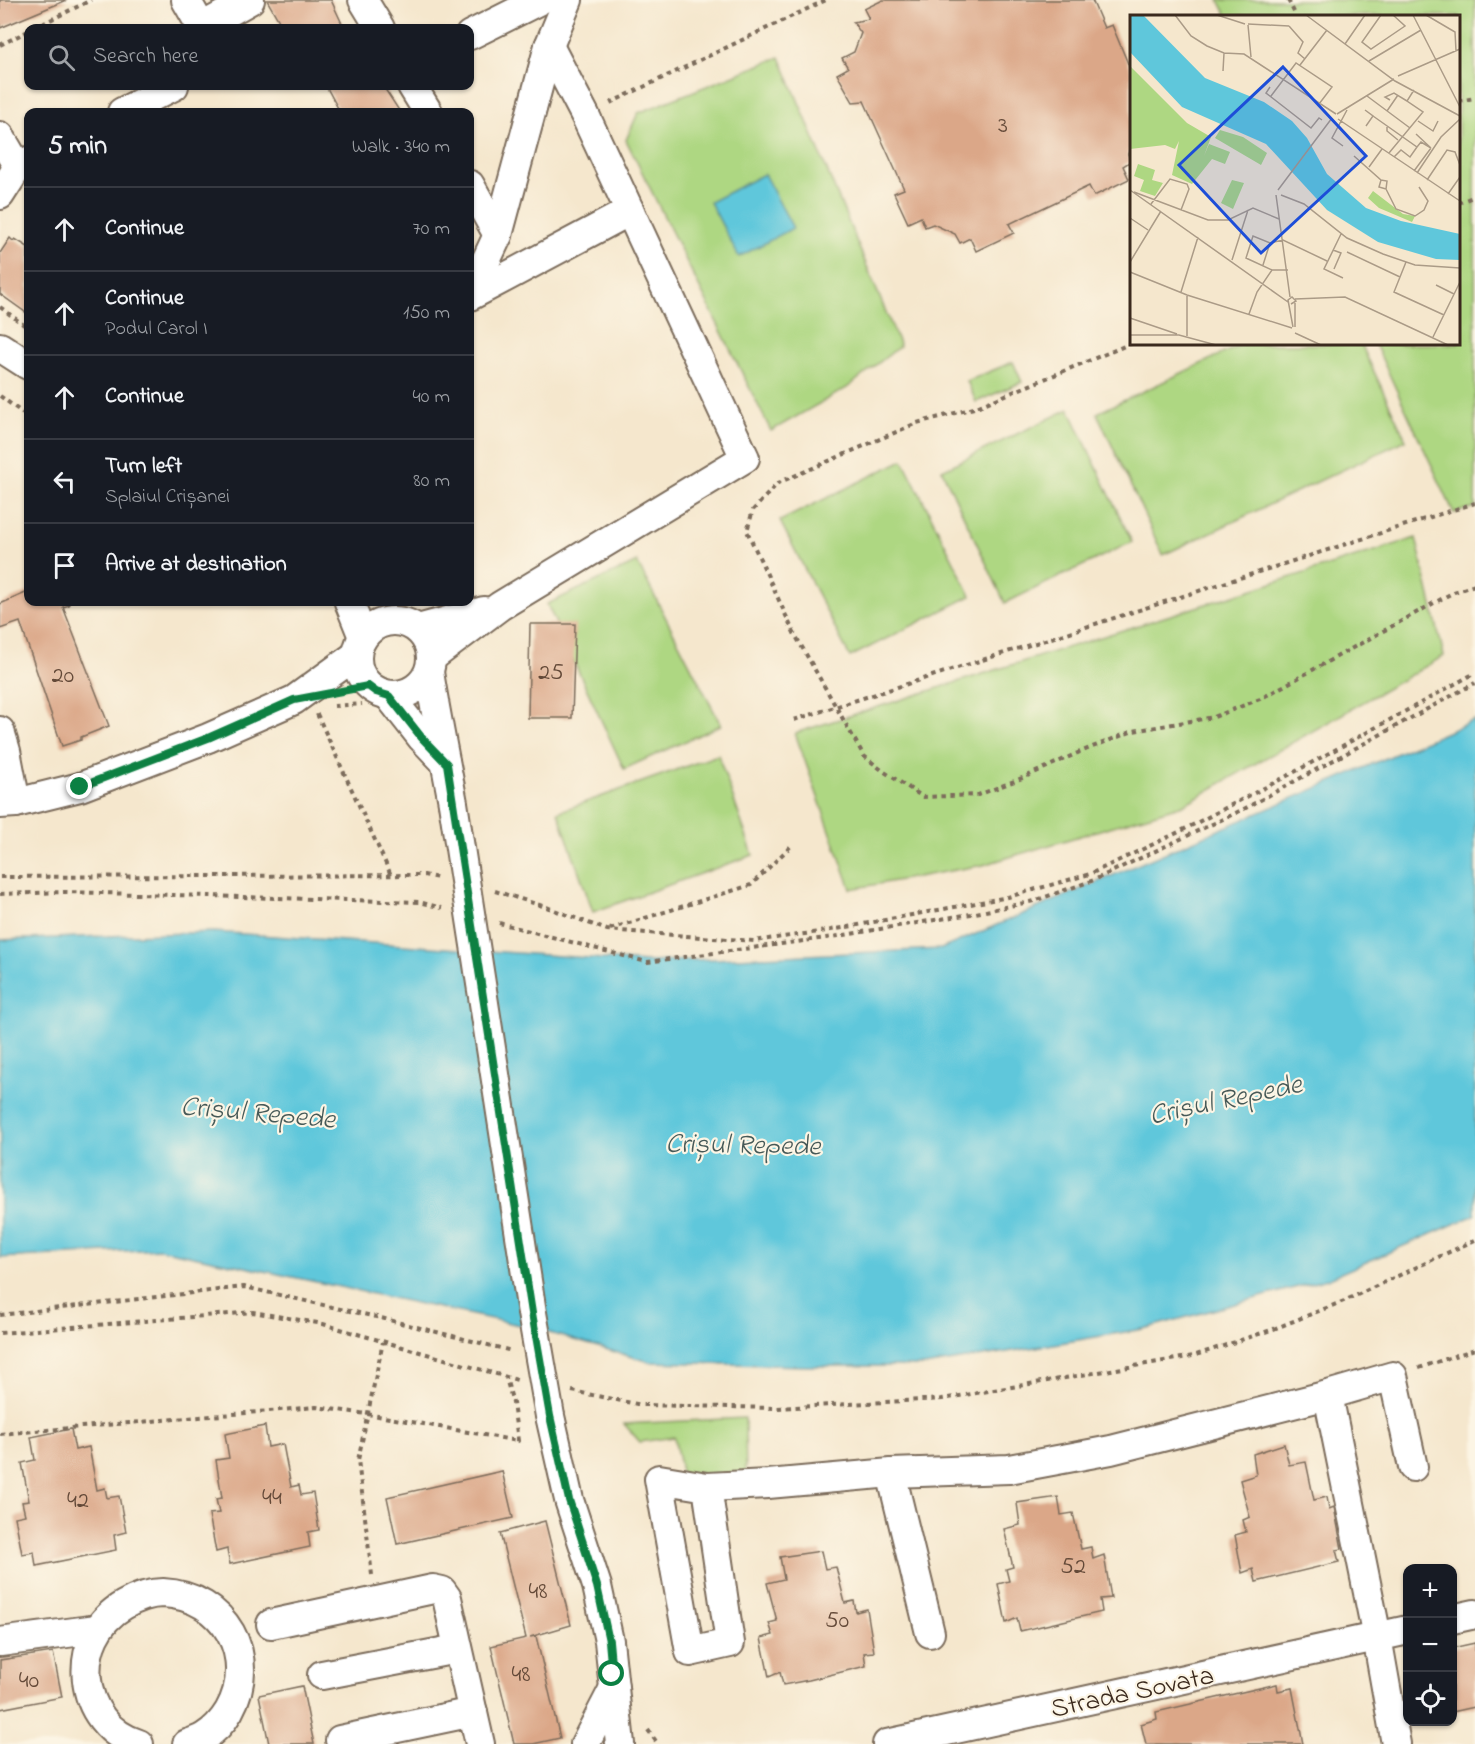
<!DOCTYPE html>
<html lang="en">
<head>
<meta charset="utf-8">
<style>
	body { margin:0; font-family:"Indie Flower",sans-serif; background:#242831; color:#f1f3f6 }
	.controls { position:absolute; right:18px; bottom:18px; display:grid; overflow:hidden; border-radius:12px; box-shadow:0 2px 4px #0004 }
	.controls button { width:54px; height:54px; display:grid; place-items:center; padding:0; border:0; border-bottom:2px solid #363941; background:#171b24; color:#f1f3f6; font:30px sans-serif }
	.stop { position:absolute; width:18px; height:18px; margin:-14px; border:4px solid #0b8043; border-radius:50%; background:#fff }
	.stop.end { background:#0b8043; border-color:#fff; box-shadow:0 2px 6px #0008 }
	.list { margin:0; padding:0; list-style:none }
	h2 { display:flex; justify-content:space-between; align-items:center; height:78px; margin:0; padding:0 24px; font-size:26px }
	h2 small { font-size:20px; font-weight:400; color:#9ea1a6 }
	.list li { display:grid; grid-template-columns:39px 1fr auto; gap:18px; align-items:center; box-sizing:border-box; height:84px; padding:0 24px; border-top:2px solid #363941 }
	.list b { display:block; font-size:22px; white-space:nowrap }
	.list p { margin:0; font-size:20px; white-space:nowrap; color:#9ea1a6 }
	.list em { font-size:20px; font-style:normal; color:#9ea1a6 }
	.icon { flex:none; width:33px; height:33px; fill:none; stroke:currentColor; stroke-width:2; stroke-linecap:round; stroke-linejoin:round }
	.map { position:relative; flex:none; width:1475px; height:1744px; overflow:hidden }
	.search { position:absolute; background:#171b24; box-shadow:0 2px 4px #0004; left:24px; top:24px; width:450px; height:66px; display:flex; align-items:center; gap:15px; box-sizing:border-box; padding:0 21px; border-radius:12px; color:#9ea1a6; font-size:22px }
	.panel { position:absolute; background:#171b24; box-shadow:0 2px 4px #0004; left:24px; top:108px; width:450px; height:498px; border-radius:12px }
	.map>svg:first-child { display:block }
	.green { fill:#aed782; stroke:#748050; stroke-width:1.5 }
	.water { fill:#5fc7db; stroke:#4d787c; stroke-width:1.5 }
	.building { fill:#dba788 }
	.lines { fill:none; stroke-linecap:round; stroke-linejoin:round }
	.minor-casing { stroke:#7c6c5b; stroke-width:32 }
	.path { stroke:#7c6c5b; stroke-width:4; stroke-dasharray:4.5 4.5; stroke-linecap:butt }
	.minor { stroke:#fff; stroke-width:28 }
	.minor-bridge-casing { stroke:#7c6c5b; stroke-width:32; stroke-linecap:butt }
	.minor-bridge { stroke:#fff; stroke-width:28 }
	.route { stroke:#0b8043; stroke-width:8 }
	.labels { text-anchor:middle; stroke-width:4.5; stroke-linejoin:round; paint-order:stroke }
	.number-label { font-size:24px; fill:#634938 }
	.street-label { font-size:27px; fill:#3b2a1e; stroke:#fcf5e5 }
	.water-label { font-size:28px; font-style:italic; fill:#465957; stroke:#fcf5e5 }
	.inset-road { fill:none; stroke:#ab9b87; stroke-width:1.5 }
	.view { fill:#1d4ed8; fill-opacity:0.15; stroke:#1d4ed8; stroke-width:3 }
	.inset-edge { fill:none; stroke:#3b2a1e; stroke-width:3 }
</style>
</head>
<body>
<div class="map">
<svg width="1475" height="1744" viewBox="0 0 1475 1744">
	<rect width="100%" height="100%" fill="#fcf5e5"/>
	<filter id="ink" filterUnits="userSpaceOnUse"><feTurbulence type="fractalNoise" baseFrequency=".0167" numOctaves="2"/><feDisplacementMap in="SourceGraphic" scale="12" xChannelSelector="R" yChannelSelector="G"/><feConvolveMatrix kernelMatrix="1 2 1 2 8 2 1 2 1" color-interpolation-filters="sRGB"/></filter>
	<filter id="wash" filterUnits="userSpaceOnUse"><feTurbulence type="fractalNoise" baseFrequency=".008" numOctaves="4" result="noise"/><feDisplacementMap in="SourceGraphic" scale="24" xChannelSelector="R" yChannelSelector="G"/><feGaussianBlur stdDeviation="1.35" result="paint"/><feColorMatrix in="noise" values="0 0 0 0 0 0 0 0 0 0 0 0 0 0 0 0 0 1.4 0 .05"/><feComposite in="paint" operator="in"/></filter>
	<g filter="url(#wash)">
		<rect width="100%" height="100%" fill="#f5e7cd"/>
		<g class="green">
			<polygon points="1219,0 1475,0 1475,507 1454,513 1375,344 1458,344 1458,16 1227,16"/>
			<polygon points="780,57 900,346 847,388 771,431 626,140 638,113"/>
			<polygon points="1243,344 1361,344 1406,440 1163,555 1097,413"/>
			<polygon points="1013,362 1022,382 976,402 967,381"/>
			<polygon points="1069,409 1132,542 1005,603 942,470"/>
			<polygon points="903,460 971,596 850,657 780,521"/>
			<polygon points="1416,538 1444,656 1183,805 983,865 851,889 795,733"/>
			<polygon points="637,562 721,725 624,769 547,604"/>
			<polygon points="718,755 753,855 593,912 558,812"/>
			<polygon points="745,1418 746,1482 683,1481 674,1437 640,1442 624,1424"/>
		</g>
		<g class="water">
			<polygon points="764,174 793,228 739,257 710,202"/>
			<polygon points="1475,720 1475,1215 1327,1279 1143,1329 924,1366 808,1366 650,1362 529,1327 160,1249 0,1258 0,940 214,932 647,962 941,949"/>
		</g>
		<g id="blocks">
			<g class="building">
				<polygon points="0,0 67,0 0,28"/>
				<polygon points="267,0 331,0 344,28 283,28"/>
				<polygon points="883,0 1092,0 1104,28 1112,25 1131,71 1131,146 1128,154 1131,161 1123,166 1129,179 1094,196 1089,186 1009,224 1014,233 976,251 970,238 960,243 955,234 933,224 925,227 921,217 908,223 894,193 904,189 864,101 853,102 837,74 848,68 842,58 854,52 861,33 853,22 869,19 864,9"/>
				<polygon points="326,86 383,86 400,112 340,112"/>
				<polygon points="10,238 13,241 15,239 28,247 28,314 0,294 0,253"/>
				<polygon points="28,592 28,602 68,602 69,605 63,607 109,726 81,737 81,740 62,746 20,622 0,629 0,604"/>
				<polygon points="530,624 575,624 572,718 528,718"/>
				<polygon points="265,1426 268,1447 283,1444 291,1487 299,1485 301,1495 313,1493 319,1530 308,1532 310,1547 230,1564 227,1549 216,1552 209,1514 219,1513 216,1499 222,1498 216,1460 229,1458 225,1434"/>
				<polygon points="71,1429 75,1450 89,1447 97,1490 105,1488 107,1498 119,1496 126,1532 114,1535 116,1550 36,1566 34,1552 22,1554 15,1517 25,1515 22,1502 29,1501 22,1463 35,1460 31,1437"/>
				<polygon points="1284,1444 1289,1465 1306,1462 1314,1500 1327,1497 1329,1509 1334,1507 1342,1549 1336,1550 1339,1562 1256,1582 1253,1569 1242,1573 1235,1535 1246,1532 1243,1520 1250,1517 1240,1480 1256,1475 1253,1454"/>
				<polygon points="502,1471 513,1518 397,1544 387,1497"/>
				<polygon points="1058,1497 1061,1515 1073,1513 1081,1549 1091,1547 1093,1559 1104,1555 1111,1598 1100,1599 1102,1612 1020,1631 1017,1618 1006,1623 998,1584 1009,1581 1006,1569 1013,1567 1004,1529 1020,1525 1017,1503"/>
				<polygon points="545,1521 571,1625 530,1637 536,1636 560,1738 533,1744 514,1744 491,1646 526,1638 500,1533"/>
				<polygon points="821,1551 825,1569 836,1567 845,1603 854,1601 856,1612 867,1609 874,1652 864,1653 866,1666 809,1680 783,1685 780,1672 769,1677 761,1638 773,1635 769,1623 777,1621 767,1583 784,1579 780,1557"/>
				<polygon points="1475,1643 1475,1707 1452,1712 1452,1648"/>
				<polygon points="53,1652 62,1697 0,1709 0,1660"/>
				<polygon points="1277,1684 1278,1691 1292,1688 1303,1744 1146,1744 1141,1724 1157,1719 1156,1712"/>
				<polygon points="302,1686 314,1744 269,1744 259,1695"/>
			</g>
		</g>
	</g>
	<g filter="url(#ink)">
		<use href="#blocks" fill-opacity="0" stroke="#7c6c5b" stroke-width="1.5"/>
		<g class="lines">
			<g class="minor-casing">
				<g id="minor">
					<polyline points="186,0 202,28"/>
					<polyline points="363,0 380,28"/>
					<polyline points="202,27 250,0"/>
					<polyline points="470,35 540,0"/>
					<polyline points="412,86 428,112"/>
					<polyline points="122,112 174,86"/>
					<polyline points="0,136 18,167"/>
					<polyline points="470,185 498,235"/>
					<polyline points="0,195 18,167 28,161"/>
					<polyline points="470,295 498,235 549,46 568,0"/>
					<polyline points="470,296 630,211"/>
					<polyline points="0,347 28,365"/>
					<polyline points="349,602 363,637"/>
					<circle cx="394" cy="658" r="37"/>
					<polyline points="418,629 484,611"/>
					<polyline points="431,658 500,606 745,458 585,115 549,46"/>
					<path d="M429 672C436 716 445 759 453 803"/>
					<polyline points="389,696 422,738 445,762"/>
					<polyline points="0,731 6,751 16,803"/>
					<polyline points="0,804 16,803 80,787 208,738 294,700 356,655"/>
					<polyline points="1328,1395 1377,1637 1396,1744"/>
					<polyline points="550,1416 569,1500 597,1586 609,1641 620,1744"/>
					<polyline points="891,1473 930,1633"/>
					<polyline points="707,1487 659,1479 690,1652 730,1643 707,1487 768,1484 891,1473 1009,1469 1111,1450 1328,1395 1393,1376 1413,1467"/>
					<polyline points="1452,1619 1475,1614"/>
					<polyline points="271,1624 433,1589 442,1591 447,1598 480,1744"/>
					<polyline points="0,1642 97,1629"/>
					<polyline points="322,1675 457,1649"/>
					<polyline points="340,1740 473,1712"/>
					<path d="M139 1744C76 1725 68 1637 124 1605 136 1598 150 1593 163 1593 225 1596 259 1657 229 1711 223 1721 214 1731 204 1737 199 1740 193 1742 187 1744"/>
					<polyline points="585,1744 614,1688"/>
					<polyline points="887,1744 1408,1630"/>
				</g>
			</g>
			<g class="path">
				<polyline points="1288,0 1296,16"/>
				<polyline points="34,28 91,0"/>
				<polyline points="0,45 28,31"/>
				<polyline points="1458,101 1475,98"/>
				<polyline points="610,103 826,0"/>
				<polyline points="1458,203 1475,196"/>
				<polyline points="0,307 28,328"/>
				<polyline points="1132,343 974,408 917,423 778,483 753,510 747,531 794,633 864,756 883,771 923,797 978,795 1025,777 1080,752 1133,731 1214,717 1260,699 1454,592 1475,585"/>
				<polyline points="0,396 28,417"/>
				<polyline points="334,706 362,704"/>
				<polyline points="317,714 391,875"/>
				<polyline points="794,720 1475,503"/>
				<polyline points="0,877 424,875 438,878"/>
				<polyline points="495,891 549,908 607,930 754,941 826,931 1008,897 1090,874 1179,832 1291,774 1475,673"/>
				<polyline points="0,894 66,892 419,902 442,908"/>
				<polyline points="499,923 647,962 826,938 971,914 1034,901 1094,880 1242,810 1475,683"/>
				<polyline points="610,929 751,885 793,844"/>
				<polyline points="0,1315 244,1287 385,1319 512,1351"/>
				<polyline points="0,1333 253,1312 323,1324 517,1380"/>
				<polyline points="1419,1368 1475,1349"/>
				<polyline points="572,1391 642,1405 776,1408 942,1399 1193,1356 1271,1330 1344,1301 1475,1240"/>
				<polyline points="0,1434 316,1407 367,1414 518,1441 513,1403 506,1378"/>
				<polyline points="372,1575 358,1460 383,1342"/>
				<polyline points="648,1730 658,1744"/>
			</g>
			<use href="#minor" class="minor"/>
			<g class="minor-bridge-casing">
				<polyline id="minor-bridge" points="453,803 532,1313 550,1416"/>
			</g>
			<use href="#minor-bridge" class="minor-bridge"/>
		</g>
	</g>
	<g class="lines" filter="url(#ink)">
		<polyline class="route" points="80,787 208,738 294,700 368,686 376,692 389,696 422,738 447,764 532,1313 550,1416 569,1500 597,1586 609,1641 612,1674"/>
	</g>
	<g class="labels">
		<g class="number-label">
			<text x="1003" y="132">3</text>
			<text x="551" y="679">25</text>
			<text x="63" y="682">20</text>
			<text x="272" y="1504">44</text>
			<text x="78" y="1507">42</text>
			<text x="1073" y="1573">52</text>
			<text x="538" y="1598">48</text>
			<text x="837" y="1627">50</text>
			<text x="521" y="1681">48</text>
			<text x="29" y="1687">40</text>
		</g>
		<g class="street-label">
			<text transform="translate(1132 1691) rotate(-12)" y="9">Strada Sovata</text>
		</g>
		<g class="water-label">
			<text transform="translate(1225 1098) rotate(-12)" y="10">Crișul Repede</text>
			<text transform="translate(258 1111) rotate(5)" y="10">Crișul Repede</text>
			<text transform="translate(743 1143) rotate(1)" y="10">Crișul Repede</text>
		</g>
	</g>
	<g transform="translate(1130 15)">
		<rect width="330" height="330" fill="#f5e7cd"/>
		<path d="M0 51 57 108 81 122 74 141 79 129 100 137 95 149 82 144 62 169 42 160 49 126 45 134 35 130 0 134ZM90 115 113 122 137 138 131 150 85 123ZM8 149 25 155 22 165 33 168 36 163 25 181 10 176 14 165 4 161ZM102 165 114 168 103 194 91 188ZM243 176 273 199 285 201 282 207 249 193 238 183Z" fill="#aed782"/>
		<path d="M0 0H13L75 63 134 87 162 106 177 123 197 159 236 193 271 206 330 219V245L306 244 248 227 197 195 136 129 52 92 0 37Z" fill="#5fc7db"/>
		<path class="inset-road" d="M45 0 61 21 77 31 94 38 114 39 206 99M87 0 115 9M176 0 265 66 330 101M251 0 232 27 241 34 275 11 263 0M283 0 330 92M296 0 325 17 326 36M118 9 159 11M118 10 121 42M159 11 173 27 168 38 175 44M215 29 235 0M239 46 291 15M170 50 197 15M93 56 94 38M268 61 330 34M140 72 136 78 181 113 189 103 192 105M141 81 166 48 202 72 189 89M237 81 280 113M260 85 255 82 264 78 277 86M235 95 243 101 236 111M257 96 268 80M207 99 264 64M243 101 287 132 291 127 301 133M208 104 330 186M288 106 303 116 308 106M257 112V116L268 125M286 119 301 133M213 131 202 123 217 95M259 138 293 97 277 86 284 75M224 141 251 165 257 166 256 174 249 172 251 165M264 142 271 135 280 142 287 132M239 152 252 134M284 156 301 133M287 158 311 122 330 104M297 165 317 135 325 137 330 150M256 174 266 194 285 201 294 195 298 186 289 172M0 175 158 287M148 175 202 103M4 177 78 205H98L123 193 149 204M318 179 330 162M146 180 160 282M151 180 174 189 217 223 253 239 285 250 330 253M21 189 40 164 57 169 59 174 51 195M0 203 18 215M211 219 194 254 213 263M203 235 211 238 204 254M217 237 270 262M102 245 118 195M0 247 31 196M276 247 264 277 314 300M133 250 140 228M158 255H142L116 243 123 221 140 228 153 225 197 246M0 257 57 280 162 313M306 270 324 279M51 277 68 222M165 284 215 282 318 330M161 289 166 286 162 282 158 285 163 312M119 299 127 277 142 255M0 303 47 319M165 312V288M165 318 191 330M0 320H49L86 330M57 321V281M303 322 330 267"/>
		<path class="view" d="M153 52 236 141 131 238 49 150Z"/>
		<rect width="330" height="330" class="inset-edge"/>
	</g>
</svg>
<div class="controls">
<button>+</button>
<button>−</button>
<button><svg class="icon" aria-label="locate" viewBox="0 0 24 24"><circle cx="12" cy="12" r="6"/><path d="M12 2v4M12 18v4M2 12h4M18 12h4"/></svg></button>
</div>
<div class="stop" style="left:612px;top:1674px"></div>
<div class="stop end" style="left:80px;top:787px"></div>
<div class="search"><svg class="icon" aria-label="search" viewBox="0 0 24 24"><circle cx="10" cy="10" r="6"/><path d="M15 15l6 6"/></svg>Search here</div>
<section class="panel">
<h2>5 min<small>Walk · 340 m</small></h2>
<ul class="list">
<li><svg class="icon" aria-label="ahead" viewBox="0 0 24 24"><path d="M12 20V5M6 11l6-6 6 6"/></svg><div><b>Continue</b></div><em>70 m</em></li>
<li><svg class="icon" aria-label="ahead" viewBox="0 0 24 24"><path d="M12 20V5M6 11l6-6 6 6"/></svg><div><b>Continue</b><p>Podul Carol I</p></div><em>150 m</em></li>
<li><svg class="icon" aria-label="ahead" viewBox="0 0 24 24"><path d="M12 20V5M6 11l6-6 6 6"/></svg><div><b>Continue</b></div><em>40 m</em></li>
<li><svg class="icon" aria-label="left" viewBox="0 0 24 24"><path d="M17 20v-9H6M10 6l-5 5 5 5"/></svg><div><b>Turn left</b><p>Splaiul Crișanei</p></div><em>80 m</em></li>
<li><svg class="icon" aria-label="arrive" viewBox="0 0 24 24"><path d="M6 21V4h12l-3 4 3 4H6"/></svg><div><b>Arrive at destination</b></div></li>
</ul>
</section>
</div>
</body>
</html>
